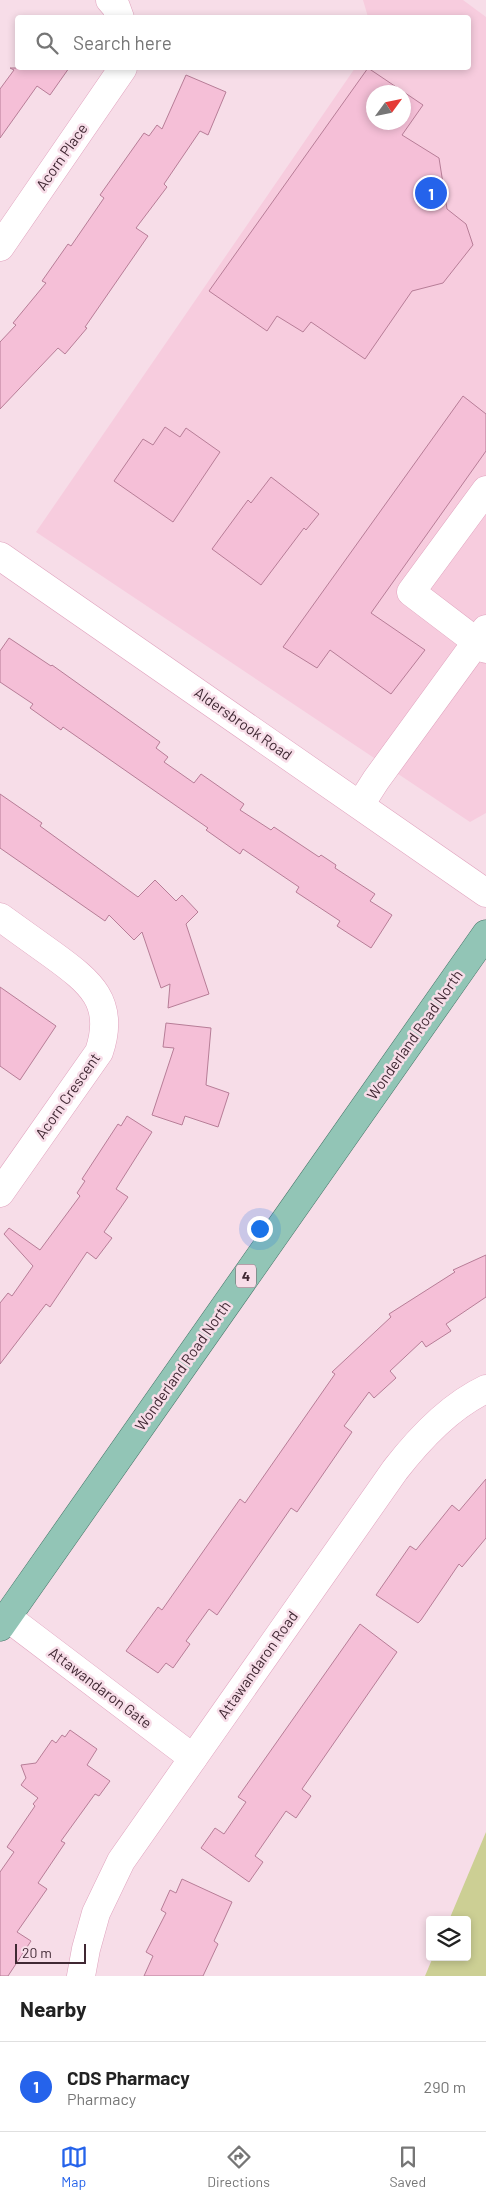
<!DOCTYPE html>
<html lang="en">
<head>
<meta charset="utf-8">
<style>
	body { margin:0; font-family:Barlow,sans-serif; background:#f6f6f6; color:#222 }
	.controls { position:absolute; right:15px; bottom:15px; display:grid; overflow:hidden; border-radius:5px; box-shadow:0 2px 8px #0003 }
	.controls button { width:45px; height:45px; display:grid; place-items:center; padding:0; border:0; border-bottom:1px solid #e0e0e0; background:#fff; color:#222; font:25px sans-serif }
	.compass { position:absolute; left:366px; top:85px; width:45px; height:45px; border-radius:50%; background:#fff; box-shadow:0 2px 8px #0003; rotate:57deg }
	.scale { position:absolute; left:15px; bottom:12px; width:71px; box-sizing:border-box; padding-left:5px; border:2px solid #402833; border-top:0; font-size:14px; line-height:18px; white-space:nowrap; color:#402833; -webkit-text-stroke:4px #f7dde8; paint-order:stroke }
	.you { position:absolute; left:259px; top:1228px; width:18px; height:18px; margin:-12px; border:4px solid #fff; border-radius:50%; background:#1a73e8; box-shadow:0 0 0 8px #1a73e833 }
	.badge { display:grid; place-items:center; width:32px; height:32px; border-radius:50%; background:#2563eb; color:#fff; font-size:16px; font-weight:700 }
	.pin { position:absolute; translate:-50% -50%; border:2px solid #fff; box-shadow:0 1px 5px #0006 }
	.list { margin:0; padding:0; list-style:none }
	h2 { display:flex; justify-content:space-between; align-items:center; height:65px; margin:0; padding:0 20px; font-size:21px }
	h2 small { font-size:16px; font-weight:400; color:#767676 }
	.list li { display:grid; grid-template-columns:32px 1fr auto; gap:15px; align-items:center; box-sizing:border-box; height:90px; padding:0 20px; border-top:1px solid #e0e0e0 }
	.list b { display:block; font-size:19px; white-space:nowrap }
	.list p { margin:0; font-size:16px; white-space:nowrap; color:#767676 }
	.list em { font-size:16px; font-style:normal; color:#767676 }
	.icon { flex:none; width:28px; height:28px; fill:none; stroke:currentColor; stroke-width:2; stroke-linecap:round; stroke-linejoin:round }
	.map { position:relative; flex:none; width:486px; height:1976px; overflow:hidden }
	.search { position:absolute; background:#fff; box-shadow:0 2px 8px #0003; left:15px; right:15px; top:15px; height:55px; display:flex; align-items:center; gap:12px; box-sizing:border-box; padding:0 18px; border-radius:5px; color:#767676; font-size:19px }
	.sheet { height:155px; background:#fff }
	nav { display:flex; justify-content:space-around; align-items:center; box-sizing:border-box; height:70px; border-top:1px solid #e0e0e0; background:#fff; font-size:14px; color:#767676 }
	nav a { display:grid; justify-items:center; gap:2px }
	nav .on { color:#2563eb }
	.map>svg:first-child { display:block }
	.built { fill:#f7ccde; fill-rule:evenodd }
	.green { fill:#cccf94 }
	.building { fill:#f5bfd7; stroke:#b77d97; fill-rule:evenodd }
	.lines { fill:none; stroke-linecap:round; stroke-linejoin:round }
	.minor-casing { stroke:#e0a3be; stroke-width:29 }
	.major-casing { stroke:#467568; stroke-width:29 }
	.minor { stroke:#fff; stroke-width:28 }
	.major { stroke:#92c5b6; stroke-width:28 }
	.labels { text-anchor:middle; stroke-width:5; stroke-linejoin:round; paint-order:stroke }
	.shield { fill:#f7dde8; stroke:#775e69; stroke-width:1 }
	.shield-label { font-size:14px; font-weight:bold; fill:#402833 }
	.street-label { font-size:15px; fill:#402833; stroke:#f7dde8 }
</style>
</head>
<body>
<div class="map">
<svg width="486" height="1976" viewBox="0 0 486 1976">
	<rect width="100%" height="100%" fill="#f7dde8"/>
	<path class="built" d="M363 0H463L486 17V813L470 822 36 532 355 68H468V18L368 17ZM374 92H404V122H374Z"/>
	<polygon class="green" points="486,1832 486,1976 425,1976 433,1957 467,1957 467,1920 449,1920"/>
	<g class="building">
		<polygon points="10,68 69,68 50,95 37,86 0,138 0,89 14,70"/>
		<path d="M368 68 423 105 402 135 439 158 447 209 466 224 473 245 443 283 412 291 365 359 311 322 303 332 277 316 267 331 209 291ZM374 92H404V122H374Z"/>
		<polygon points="186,75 226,92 208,135 200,131 164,184 167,187 136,228 148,236 85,327 87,328 65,354 58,348 0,409 0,342 16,325 13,323 46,283 42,281 68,244 71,246 104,198 100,195 144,133 149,136 157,125 162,129"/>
		<polygon points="463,396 486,414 486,451 371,613 425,650 391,694 330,650 317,668 283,647"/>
		<polygon points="165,427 180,437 186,428 220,452 173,522 114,481 143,439 153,445"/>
		<polygon points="271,477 319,514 306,530 304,528 261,585 212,549 248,500 251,503"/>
		<polygon points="9,638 51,666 52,665 160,742 156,748 168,757 164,762 194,783 201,774 244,804 240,810 271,830 274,827 319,857 321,855 336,865 335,868 375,894 370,901 392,915 371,948 337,926 340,921 296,892 299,887 243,849 240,854 206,830 208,828 63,727 61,730 30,708 33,704 0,682 0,651"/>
		<polygon points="0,794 42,823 40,826 138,897 155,880 176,901 182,895 198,912 186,924 209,994 168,1008 170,984 161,988 142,932 134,940 109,915 105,921 0,848"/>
		<polygon points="0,987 56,1026 20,1080 0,1066"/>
		<polygon points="166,1023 211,1028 206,1085 229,1093 218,1127 185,1116 182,1125 152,1115 174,1048 163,1047"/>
		<polygon points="127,1116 152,1132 116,1189 128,1197 104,1232 112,1238 96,1259 87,1252 50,1307 46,1304 0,1364 0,1303 8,1293 12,1296 33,1266 4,1234 9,1228 40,1250 80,1196 77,1193 85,1181 82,1179 118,1124 121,1126"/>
		<polygon points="486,1255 486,1297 446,1324 451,1331 426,1347 422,1341 390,1371 396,1378 374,1398 369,1392 344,1426 352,1432 297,1512 291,1508 217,1615 209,1609 186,1641 190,1644 173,1668 166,1663 158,1673 126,1651 158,1607 162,1610 240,1499 245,1503 335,1374 332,1372 391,1317 389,1314 455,1272 453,1270"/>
		<polygon points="486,1479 486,1538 462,1567 459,1564 421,1620 418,1623 376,1595 410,1546 416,1550 452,1505 459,1511"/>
		<polygon points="360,1624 397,1652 302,1789 311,1796 296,1818 286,1811 255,1856 263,1862 249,1882 201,1848 215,1828 224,1834 246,1802 238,1797"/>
		<polygon points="70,1730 97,1749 87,1765 110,1781 99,1796 95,1794 61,1841 65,1843 38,1883 47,1889 17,1932 31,1941 8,1976 0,1976 0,1872 14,1852 7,1847 35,1806 33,1804 38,1798 21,1785 26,1778 21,1765 36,1763 52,1740 56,1743 62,1735 65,1737"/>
		<polygon points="182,1879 232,1902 214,1941 218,1944 203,1976 144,1976 153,1956 146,1952 166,1913 161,1910 170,1890 176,1893"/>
	</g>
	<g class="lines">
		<g class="minor-casing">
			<g id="minor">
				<polyline points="110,0 116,7 120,18"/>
				<polyline points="0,247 123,68"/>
				<polyline points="486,490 411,592 486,649"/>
				<polyline points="0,556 486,893"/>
				<polyline points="360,805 376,780 486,629"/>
				<path d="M0 917C18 930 35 942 53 955 90 982 116 1002 99 1052L0 1193"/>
				<polyline points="7,1617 193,1758"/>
				<path d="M81 1976 86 1949 96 1913 121 1861 395 1470C419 1439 450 1406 486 1389"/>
			</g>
		</g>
		<g class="major-casing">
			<polyline id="major" points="0,1627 486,934"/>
		</g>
		<use href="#minor" class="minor"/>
		<use href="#major" class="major"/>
	</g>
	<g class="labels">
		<rect class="shield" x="236" y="1264.5" width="20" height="23" rx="4"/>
		<g class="shield-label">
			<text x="246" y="1281">4</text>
		</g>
		<g class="street-label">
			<text transform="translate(62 157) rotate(-55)" y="5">Acorn Place</text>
			<text transform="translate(243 724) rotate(35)" y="5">Aldersbrook Road</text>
			<text transform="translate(415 1035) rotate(-55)" y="5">Wonderland Road North</text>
			<text transform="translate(68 1096) rotate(-55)" y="5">Acorn Crescent</text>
			<text transform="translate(183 1366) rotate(-55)" y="5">Wonderland Road North</text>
			<text transform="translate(258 1665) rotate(-55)" y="5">Attawandaron Road</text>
			<text transform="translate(100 1688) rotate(37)" y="5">Attawandaron Gate</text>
		</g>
	</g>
</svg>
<div class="controls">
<button><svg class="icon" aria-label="layers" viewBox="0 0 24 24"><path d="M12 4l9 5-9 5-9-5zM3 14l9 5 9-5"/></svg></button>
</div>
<svg class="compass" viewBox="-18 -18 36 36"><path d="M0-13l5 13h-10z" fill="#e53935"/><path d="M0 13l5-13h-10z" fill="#767676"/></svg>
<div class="scale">20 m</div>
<div class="you"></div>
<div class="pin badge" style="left:431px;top:193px">1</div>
<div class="search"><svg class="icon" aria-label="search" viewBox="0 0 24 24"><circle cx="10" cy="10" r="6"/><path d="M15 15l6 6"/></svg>Search here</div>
</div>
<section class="sheet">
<h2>Nearby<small></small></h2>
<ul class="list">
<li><span class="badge">1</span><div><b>CDS Pharmacy</b><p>Pharmacy</p></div><em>290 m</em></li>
</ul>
</section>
<nav>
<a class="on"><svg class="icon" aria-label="map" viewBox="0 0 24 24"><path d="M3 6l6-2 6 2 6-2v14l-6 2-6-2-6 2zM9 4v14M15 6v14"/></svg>Map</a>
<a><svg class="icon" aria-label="directions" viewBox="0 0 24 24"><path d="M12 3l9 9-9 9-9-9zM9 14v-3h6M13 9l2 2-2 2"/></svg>Directions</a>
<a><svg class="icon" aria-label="saved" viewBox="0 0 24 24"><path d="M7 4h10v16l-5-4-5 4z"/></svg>Saved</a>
</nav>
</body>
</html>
